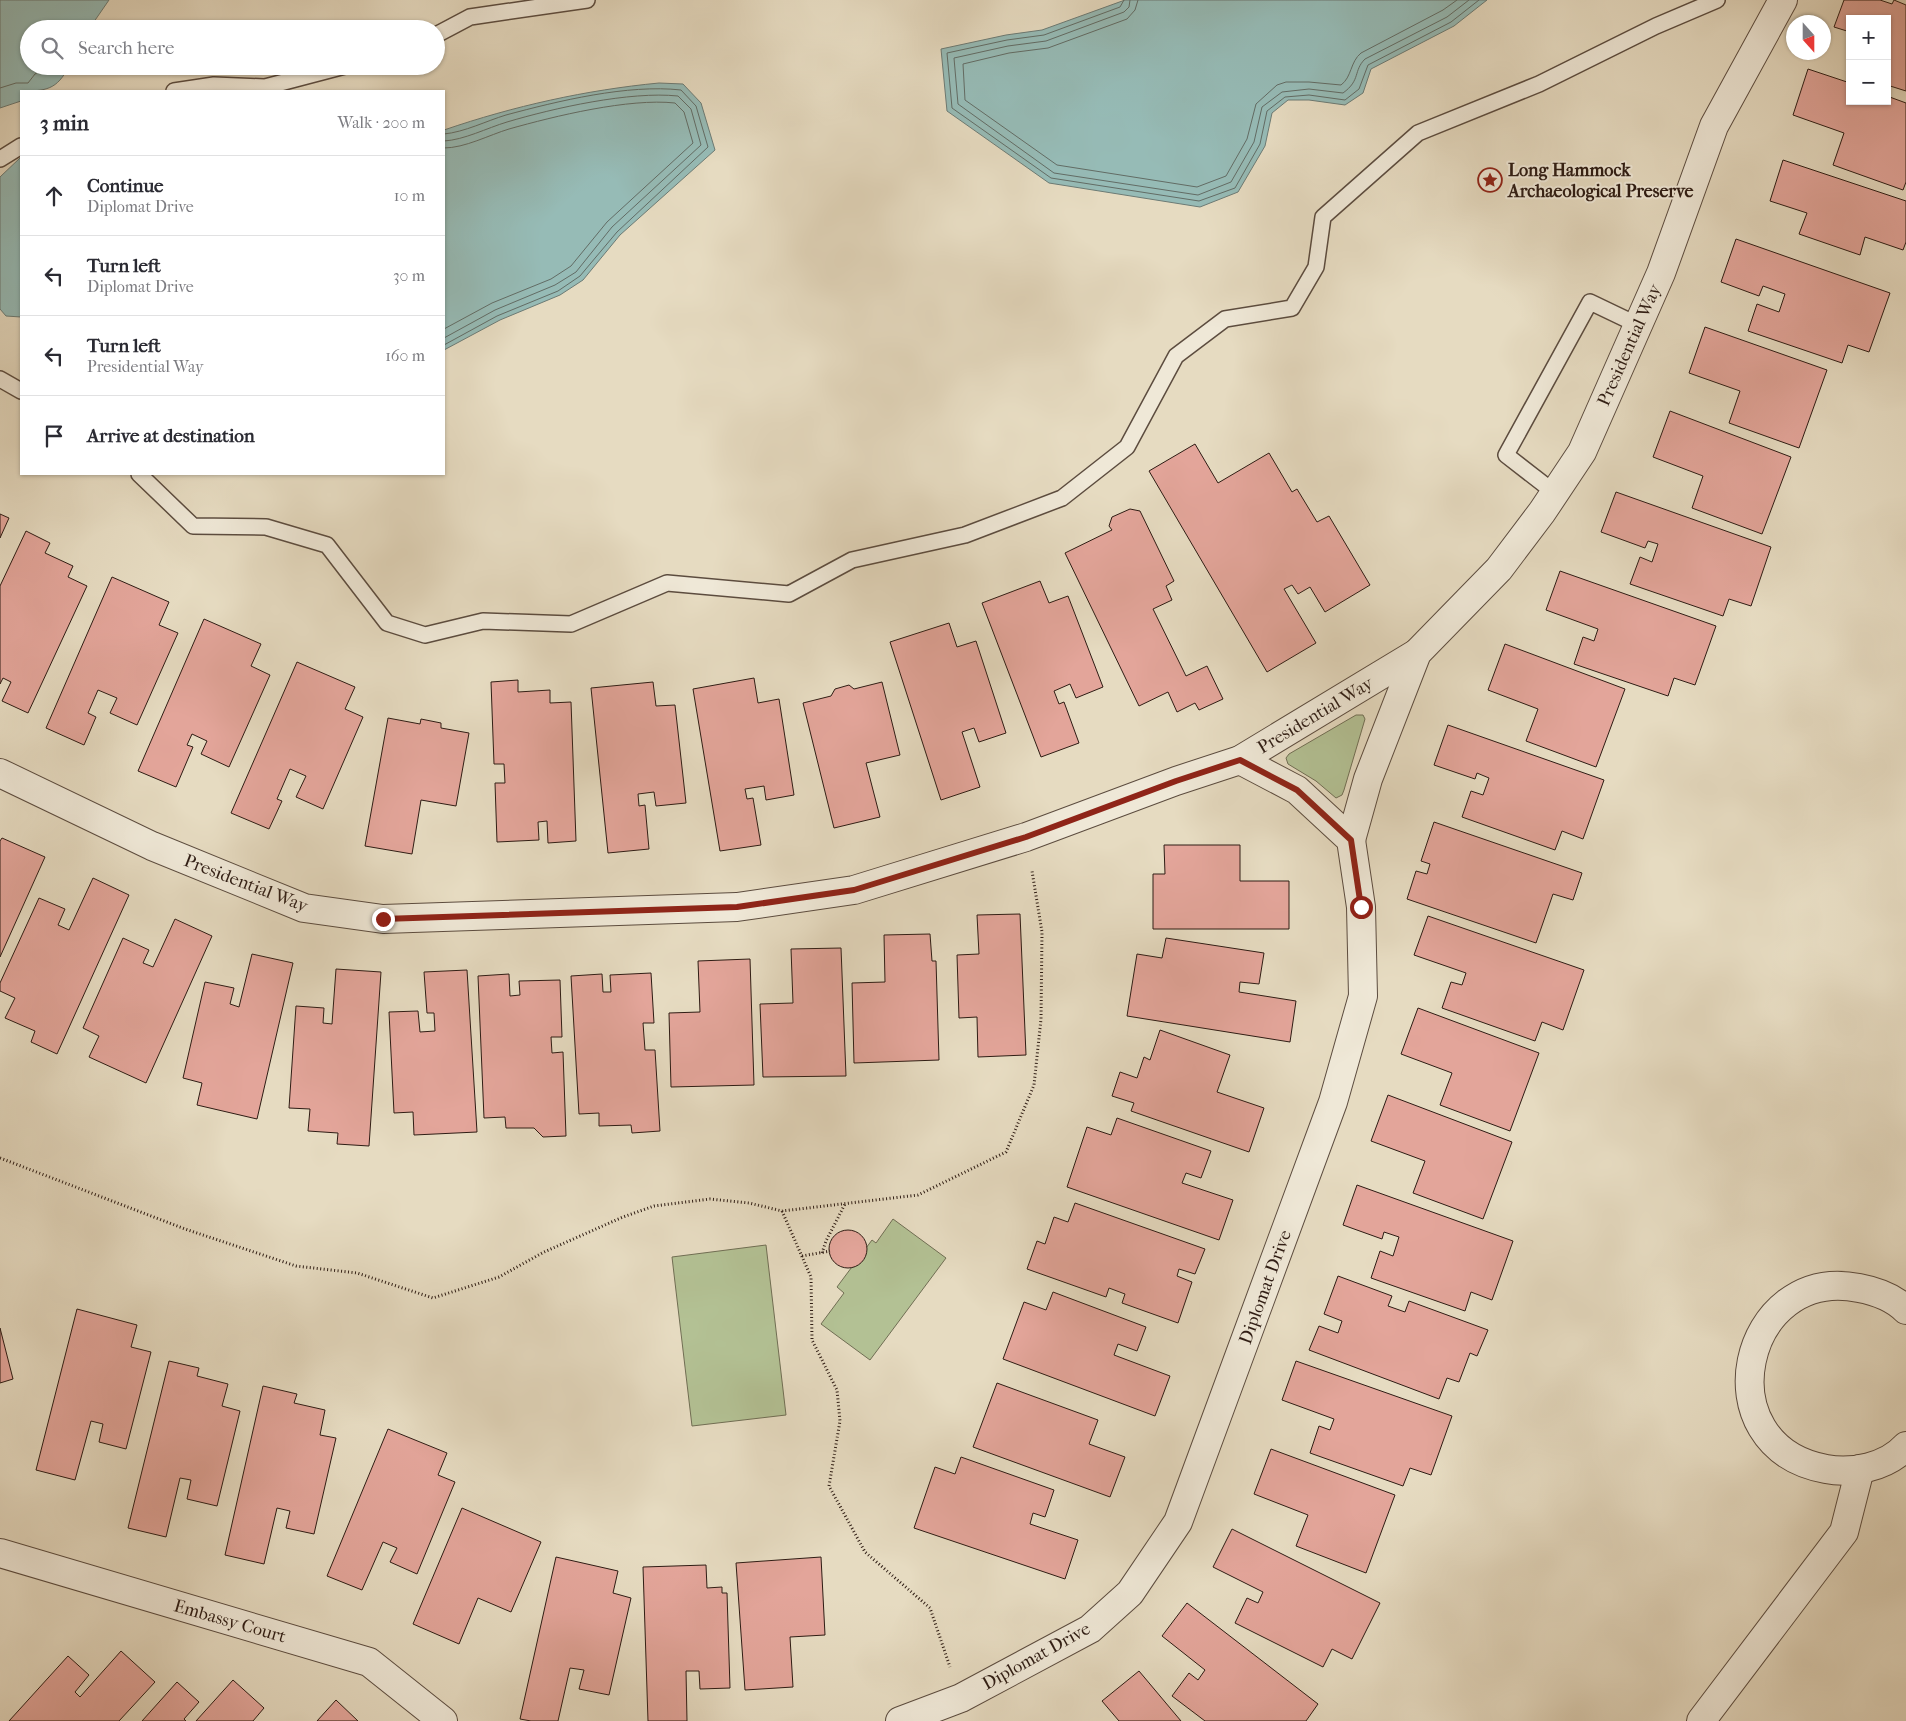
<!DOCTYPE html>
<html lang="en">
<head>
<meta charset="utf-8">
<style>
	body { margin:0; font-family:"IM FELL French Canon",serif; background:#f7f7f7; color:#2b2b33 }
	.controls { position:absolute; right:15px; top:15px; display:grid; overflow:hidden; border-radius:0px; box-shadow:0 1px 4px #0004 }
	.controls button { width:45px; height:45px; display:grid; place-items:center; padding:0; border:0; border-bottom:1px solid #e1e1e2; background:#fff; color:#2b2b33; font:25px sans-serif }
	.compass { position:absolute; left:1786px; top:15px; width:45px; height:45px; border-radius:50%; background:#fff; box-shadow:0 1px 4px #0004; rotate:159deg }
	.stop { position:absolute; width:15px; height:15px; margin:-11px; border:4px solid #8f2418; border-radius:50%; background:#fff }
	.stop.end { background:#8f2418; border-color:#fff; box-shadow:0 1px 5px #0008 }
	.list { margin:0; padding:0; list-style:none }
	h2 { display:flex; justify-content:space-between; align-items:center; height:65px; margin:0; padding:0 20px; font-size:21px }
	h2 small { font-size:16px; font-weight:400; color:#7c7c81 }
	.list li { display:grid; grid-template-columns:32px 1fr auto; gap:15px; align-items:center; box-sizing:border-box; height:80px; padding:0 20px; border-top:1px solid #e1e1e2 }
	.list b { display:block; font-size:19px; white-space:nowrap }
	.list p { margin:0; font-size:16px; white-space:nowrap; color:#7c7c81 }
	.list em { font-size:16px; font-style:normal; color:#7c7c81 }
	.icon { flex:none; width:28px; height:28px; fill:none; stroke:currentColor; stroke-width:2; stroke-linecap:round; stroke-linejoin:round }
	.map { position:relative; flex:none; width:1906px; height:1721px; overflow:hidden }
	.search { position:absolute; background:#fff; box-shadow:0 1px 4px #0004; left:20px; top:20px; width:425px; height:55px; display:flex; align-items:center; gap:12px; box-sizing:border-box; padding:0 18px; border-radius:28px; color:#7c7c81; font-size:19px }
	.panel { position:absolute; background:#fff; box-shadow:0 1px 4px #0004; left:20px; top:90px; width:425px; height:385px; border-radius:0px }
	.map>svg:first-child { display:block }
	.green { fill:#b3c194; stroke:#706e54 }
	.water { fill:#96bbb6; stroke:#6c7b75 }
	.lines { fill:none; stroke-linecap:round; stroke-linejoin:round }
	.shore { stroke:#626c65; stroke-width:1 }
	.building { fill:#e3a59a; stroke:#2e1c14 }
	.service-casing { stroke:#5c4c3f; stroke-width:18 }
	.minor-casing { stroke:#5c4c3f; stroke-width:30 }
	.path { stroke:#2e1c14; stroke-width:3; stroke-dasharray:1 2.5; stroke-linecap:butt }
	.service { stroke:#efe8d7; stroke-width:15 }
	.minor { stroke:#efe8d7; stroke-width:28 }
	.route { stroke:#8f2418; stroke-width:6 }
	.labels { text-anchor:middle; stroke-width:4; stroke-linejoin:round; paint-order:stroke }
	.poi-label { font-size:18px; font-weight:bold; fill:#2e1c14; stroke:#efe8d7; text-anchor:start }
	.street-label { font-size:18px; fill:#2e1c14; stroke:#efe8d7 }
</style>
</head>
<body>
<div class="map">
<svg width="1906" height="1721" viewBox="0 0 1906 1721">
	<rect width="100%" height="100%" fill="#e6dbc1"/>
	<filter id="stains"><feTurbulence type="fractalNoise" baseFrequency=".004" numOctaves="4"/><feColorMatrix values="0 0 0 0 .2 0 0 0 0 .09 0 0 0 0 .02 0 0 0 .5 -.17"/></filter>
	<radialGradient id="worn" r=".72"><stop offset=".6" stop-color="#630" stop-opacity="0"/><stop offset="1" stop-color="#630" stop-opacity=".3"/></radialGradient>
	<g class="green">
		<polygon points="1356,715 1363,715 1365,719 1344,790 1342,795 1336,798 1316,781 1288,764 1286,758 1289,754"/>
		<polygon points="893,1219 946,1258 870,1360 821,1324 844,1293 837,1287 872,1240 876,1243"/>
		<polygon points="766,1245 786,1415 692,1426 672,1257"/>
	</g>
	<g class="water">
		<path d="M0 0H109L89 29H29V66H69C57 90 46 91 21 91V101L0 108Z"/>
		<polygon points="1125,0 1487,0 1454,26 1371,69 1363,93 1345,105 1309,100 1288,100 1272,113 1265,146 1238,192 1200,207 1049,183 947,111 941,49 1006,35 1042,30"/>
		<path d="M659 83 683 84 701 103 715 150 620 235 583 280 560 295 500 320 444 350V130C514 106 586 90 659 83Z"/>
		<polygon points="21,157 21,317 6,316 0,309 0,177"/>
	</g>
	<g class="lines">
		<g class="shore">
			<polyline points="1124,0 1120,7 1044,35 1007,40 947,53 952,108 1051,178 1199,201 1235,188 1260,144 1267,111 1285,97 1309,95 1345,100 1359,89 1368,65 1451,22 1479,0"/>
			<path d="M1130 0 1129 7 1124 12 1046 41 1008 46 954 58 958 104 1054 173 1198 195 1231 182 1254 142 1262 107 1282 92 1309 89 1343 93C1361 80 1353 71 1365 59L1447 17 1469 0"/>
			<path d="M1138 0 1135 10 1127 19 1048 48 1009 53 963 64 965 100 1057 165 1197 187 1226 176 1247 139 1256 104 1277 85 1286 82H1309L1341 85C1352 77 1350 62 1361 53L1443 10 1457 0"/>
			<polyline points="0,88 16,83 28,83 35,74 48,66"/>
			<path d="M444 134C465 132 486 121 506 115 558 101 628 84 681 90L696 106 708 147 617 232 580 276 558 291 497 316 444 345"/>
			<path d="M444 141C464 140 487 128 507 122 554 108 630 91 678 96L691 109 701 145 612 227 576 272 555 285 495 310 444 338"/>
			<path d="M444 148C465 148 489 135 509 129 555 116 629 98 675 103L684 112 693 143 607 222 571 266 551 279 492 303 444 329"/>
		</g>
	</g>
	<g class="building">
		<polygon points="1844,0 1880,0 1892,4 1894,0 1906,5 1906,91 1887,85 1887,19 1850,19 1850,32 1834,27"/>
		<polygon points="1808,69 1850,83 1850,101 1887,101 1887,96 1906,103 1906,182 1903,190 1833,165 1844,133 1793,115"/>
		<polygon points="1783,160 1906,201 1906,242 1903,250 1865,237 1860,255 1799,234 1807,213 1770,201"/>
		<polygon points="1736,239 1890,293 1869,352 1848,345 1842,363 1748,331 1757,304 1779,312 1785,294 1763,286 1759,296 1721,282"/>
		<polygon points="1705,327 1827,370 1799,448 1729,423 1740,391 1689,373"/>
		<polygon points="1670,411 1791,457 1762,534 1692,508 1703,476 1653,457"/>
		<polygon points="1195,444 1218,483 1269,453 1292,492 1297,489 1317,522 1329,516 1370,585 1325,612 1310,587 1298,594 1292,585 1284,589 1316,643 1267,672 1149,471"/>
		<polygon points="1616,492 1771,547 1751,606 1729,599 1723,616 1630,584 1640,557 1652,562 1658,544 1648,541 1645,548 1601,532"/>
		<polygon points="1130,509 1140,511 1174,581 1166,586 1172,600 1153,609 1186,676 1207,666 1223,699 1199,710 1195,703 1177,712 1168,692 1139,706 1065,553 1112,530 1109,526 1112,517"/>
		<polygon points="0,514 9,518 0,538"/>
		<polygon points="26,531 50,543 45,553 73,566 68,577 87,586 28,713 2,701 11,682 3,678 0,684 0,586"/>
		<polygon points="1560,571 1716,626 1695,685 1674,678 1668,696 1574,664 1583,637 1594,641 1598,629 1546,610"/>
		<polygon points="112,577 169,602 159,625 178,633 137,725 110,713 117,698 98,690 88,713 96,717 84,745 46,728"/>
		<polygon points="1040,581 1049,603 1068,596 1103,687 1076,698 1070,684 1054,691 1059,704 1064,702 1079,743 1041,757 982,603"/>
		<polygon points="204,619 261,644 251,666 270,675 229,767 201,754 207,741 192,734 187,745 193,747 176,787 138,771"/>
		<polygon points="949,623 957,647 976,641 1006,733 979,742 974,728 962,732 980,787 941,800 890,642"/>
		<polygon points="1505,644 1625,689 1596,767 1526,741 1538,709 1488,690"/>
		<polygon points="297,662 355,687 345,709 363,717 323,809 296,797 306,776 290,769 277,799 282,801 269,829 231,813"/>
		<polygon points="754,678 758,703 779,699 794,795 766,800 764,786 745,789 747,799 753,798 761,845 720,851 693,689"/>
		<polygon points="518,680 518,692 550,690 550,703 571,702 576,841 548,843 547,821 538,822 539,840 497,842 495,783 505,783 504,764 494,764 491,682"/>
		<polygon points="653,682 656,706 675,705 686,803 656,806 654,792 638,794 639,806 645,805 649,849 608,853 591,688"/>
		<polygon points="882,682 900,755 866,763 880,817 834,828 803,703 831,696 835,689 849,685 854,689"/>
		<polygon points="388,718 420,724 421,719 441,723 441,728 469,733 456,806 421,800 412,854 365,846"/>
		<polygon points="1448,725 1604,780 1583,839 1562,831 1555,850 1462,817 1471,791 1483,795 1489,778 1477,773 1475,779 1434,765"/>
		<polygon points="1434,822 1582,873 1573,900 1553,894 1536,943 1407,899 1416,871 1427,874 1430,864 1421,861"/>
		<polygon points="2,838 45,857 0,957 0,841"/>
		<polygon points="1164,845 1240,845 1240,881 1289,881 1289,929 1153,929 1153,874 1165,874"/>
		<polygon points="93,878 129,895 57,1054 31,1042 35,1031 5,1018 15,998 0,991 0,983 39,898 65,909 58,925 69,930"/>
		<polygon points="1020,914 1026,1055 978,1057 977,1017 959,1018 957,955 979,954 977,915"/>
		<polygon points="1428,916 1584,970 1563,1030 1542,1022 1535,1041 1442,1008 1451,982 1462,985 1466,973 1414,955"/>
		<polygon points="175,919 212,936 146,1083 89,1057 99,1036 83,1028 123,938 149,950 143,963 153,967"/>
		<polygon points="930,934 932,961 936,961 939,1060 854,1063 852,983 885,982 884,935"/>
		<polygon points="1166,938 1264,953 1259,984 1240,982 1239,992 1296,1001 1290,1042 1127,1016 1137,954 1162,958"/>
		<polygon points="841,948 846,1076 763,1077 760,1004 793,1003 791,949"/>
		<polygon points="252,954 293,963 257,1119 197,1105 202,1083 183,1078 205,982 234,988 230,1004 239,1007"/>
		<polygon points="750,959 754,1085 671,1087 669,1013 700,1012 698,961"/>
		<polygon points="336,969 381,972 369,1146 337,1144 338,1133 308,1131 310,1109 289,1108 296,1006 324,1008 323,1023 332,1024"/>
		<polygon points="467,970 477,1132 414,1135 413,1112 394,1113 389,1012 418,1011 420,1032 435,1031 434,1013 427,1013 424,972"/>
		<polygon points="651,973 654,1023 643,1023 645,1050 655,1050 660,1131 632,1133 631,1125 599,1126 599,1113 579,1114 571,976 602,974 603,992 611,992 610,975"/>
		<polygon points="509,974 510,996 520,995 519,981 560,980 562,1037 551,1037 552,1053 563,1052 566,1136 543,1137 534,1128 506,1128 505,1117 484,1118 478,976"/>
		<polygon points="1418,1008 1539,1053 1510,1131 1440,1105 1452,1073 1401,1054"/>
		<polygon points="1160,1030 1230,1055 1217,1092 1264,1108 1249,1152 1131,1111 1134,1103 1112,1096 1120,1072 1137,1078 1144,1057 1150,1060"/>
		<polygon points="1388,1095 1512,1142 1483,1219 1413,1193 1425,1161 1371,1141"/>
		<polygon points="1117,1118 1211,1151 1201,1178 1186,1173 1182,1183 1233,1200 1219,1240 1067,1187 1087,1127 1111,1135"/>
		<polygon points="1357,1185 1513,1241 1492,1300 1471,1292 1465,1311 1371,1278 1380,1251 1393,1256 1399,1237 1384,1232 1382,1239 1343,1225"/>
		<polygon points="1075,1203 1205,1249 1195,1274 1179,1269 1177,1276 1192,1282 1178,1323 1122,1303 1125,1294 1109,1288 1106,1297 1027,1269 1037,1241 1045,1244 1054,1217 1068,1222"/>
		<circle cx="848" cy="1249" r="19"/>
		<polygon points="1338,1276 1392,1296 1388,1306 1405,1312 1409,1301 1488,1330 1477,1356 1470,1353 1459,1382 1447,1378 1439,1399 1309,1350 1319,1326 1338,1333 1342,1321 1324,1314"/>
		<polygon points="1053,1292 1146,1327 1137,1351 1118,1344 1114,1355 1170,1376 1155,1416 1003,1359 1024,1302 1046,1310"/>
		<polygon points="77,1309 137,1325 131,1347 151,1352 126,1449 99,1442 103,1424 91,1421 75,1480 36,1470"/>
		<polygon points="0,1328 13,1379 0,1383"/>
		<polygon points="169,1361 199,1368 197,1376 228,1384 222,1406 240,1411 217,1506 187,1499 191,1480 180,1478 166,1537 128,1528"/>
		<polygon points="1296,1361 1452,1416 1431,1475 1410,1468 1403,1486 1310,1453 1319,1426 1330,1430 1334,1419 1282,1400"/>
		<polygon points="997,1383 1098,1420 1089,1444 1125,1457 1110,1497 973,1447"/>
		<polygon points="263,1386 297,1394 294,1403 325,1410 320,1435 336,1438 314,1534 286,1528 290,1511 277,1508 264,1564 225,1555"/>
		<polygon points="388,1429 447,1453 438,1475 455,1482 417,1574 390,1562 397,1548 383,1542 362,1590 327,1576"/>
		<polygon points="1271,1449 1395,1495 1366,1573 1296,1546 1308,1515 1254,1494"/>
		<polygon points="961,1457 1054,1490 1045,1517 1033,1513 1030,1524 1078,1540 1065,1579 914,1528 935,1467 955,1474"/>
		<polygon points="462,1508 541,1542 511,1612 478,1598 459,1644 413,1624"/>
		<polygon points="1232,1529 1380,1603 1352,1659 1332,1649 1323,1667 1235,1623 1247,1598 1258,1603 1263,1592 1213,1567"/>
		<polygon points="556,1557 618,1571 613,1593 631,1598 609,1695 579,1689 584,1670 570,1668 558,1721 531,1721 520,1719"/>
		<polygon points="821,1557 825,1635 790,1637 793,1687 745,1690 736,1563"/>
		<polygon points="706,1565 707,1588 722,1587 722,1593 727,1593 730,1688 700,1689 699,1671 686,1671 687,1721 648,1721 643,1567"/>
		<polygon points="1187,1603 1318,1704 1306,1721 1205,1721 1172,1696 1189,1673 1198,1680 1205,1670 1162,1636"/>
		<polygon points="121,1651 155,1682 119,1721 9,1721 68,1656 89,1675 75,1692 80,1697"/>
		<polygon points="1139,1671 1181,1721 1119,1721 1102,1701"/>
		<polygon points="233,1680 264,1708 253,1721 196,1721"/>
		<polygon points="177,1682 199,1702 184,1719 186,1721 142,1721"/>
		<polygon points="336,1700 358,1721 317,1721"/>
	</g>
	<g class="lines">
		<g class="service-casing">
			<g id="service">
				<polyline points="436,35 470,17 587,0"/>
				<polyline points="174,91 214,85 265,87 345,66"/>
				<polyline points="0,159 21,146"/>
				<polyline points="0,379 21,391"/>
				<polyline points="139,474 193,526 266,527 327,545 387,623 425,635 483,621 571,624 667,583 789,594 852,560 965,535 1062,498 1127,447 1176,356 1225,319 1292,308 1316,267 1323,217 1418,133 1539,84 1656,26 1717,0"/>
				<polyline points="1555,493 1506,455 1590,302 1638,325"/>
			</g>
		</g>
		<g class="minor-casing">
			<g id="minor">
				<polyline points="0,773 152,846 304,908 383,919 737,907 854,890 1026,837 1176,781 1240,760 1417,653"/>
				<polyline points="1351,840 1368,779 1417,653 1499,569 1542,512 1582,452 1661,273 1714,126 1783,0"/>
				<path d="M1906 1310C1894 1298 1875 1291 1859 1288 1742 1264 1701 1446 1826 1469 1852 1474 1887 1467 1906 1446"/>
				<polyline points="0,1553 369,1662 443,1721"/>
				<polyline points="900,1721 961,1698 1090,1629 1130,1593 1178,1522 1333,1102 1363,996 1361,907 1351,840 1297,790 1240,760"/>
				<polyline points="1701,1721 1844,1532 1860,1469"/>
			</g>
		</g>
		<g class="path">
			<polyline points="0,1158 185,1229 296,1266 357,1273 433,1298 499,1277 544,1252 623,1217 654,1206 710,1199 749,1203 782,1211 918,1195 1006,1152 1034,1085 1041,1019 1042,932 1032,871"/>
			<polyline points="782,1211 811,1277 812,1340 837,1390 840,1421 829,1486 865,1552 930,1608 950,1667"/>
			<polyline points="822,1253 826,1241 845,1204"/>
			<polyline points="802,1256 830,1251"/>
		</g>
		<use href="#service" class="service"/>
		<use href="#minor" class="minor"/>
	</g>
	<g class="lines">
		<polyline class="route" points="383,919 737,907 854,890 1026,837 1176,781 1240,760 1297,790 1351,840 1361,907"/>
	</g>
	<defs>
		<g id="sight-ring" transform="scale(1.25)"><circle r="9.5" fill="#efe8d7" stroke="#8f2418" stroke-width="1.5"/><path d="M0-6L1.8-2.2L6-1.7L2.9 1.2L3.7 5.4L0 3.3L-3.7 5.4L-2.9 1.2L-6-1.7L-1.8-2.2Z" fill="#8f2418"/></g>
	</defs>
	<g fill-rule="evenodd">
		<use href="#sight-ring" x="1490" y="180"/>
	</g>
	<g class="labels">
		<g class="poi-label">
			<text x="1508" y="176">Long Hammock<tspan x="1508" dy="21">Archaeological Preserve</tspan></text>
		</g>
		<g class="street-label">
			<text transform="translate(1629 345) rotate(-66)" y="6">Presidential Way</text>
			<text transform="translate(1315 715) rotate(-31)" y="6">Presidential Way</text>
			<text transform="translate(246 883) rotate(21)" y="6">Presidential Way</text>
			<text transform="translate(1265 1287) rotate(-70)" y="6">Diplomat Drive</text>
			<text transform="translate(230 1621) rotate(16)" y="6">Embassy Court</text>
			<text transform="translate(1036 1656) rotate(-29)" y="6">Diplomat Drive</text>
		</g>
	</g>
	<rect width="100%" height="100%" filter="url(#stains)"/>
	<rect width="100%" height="100%" fill="url(#worn)"/>
</svg>
<div class="controls">
<button>+</button>
<button>−</button>
</div>
<svg class="compass" viewBox="-18 -18 36 36"><path d="M0-13l5 13h-10z" fill="#e53935"/><path d="M0 13l5-13h-10z" fill="#7c7c81"/></svg>
<div class="stop" style="left:1361px;top:907px"></div>
<div class="stop end" style="left:383px;top:919px"></div>
<div class="search"><svg class="icon" aria-label="search" viewBox="0 0 24 24"><circle cx="10" cy="10" r="6"/><path d="M15 15l6 6"/></svg>Search here</div>
<section class="panel">
<h2>3 min<small>Walk · 200 m</small></h2>
<ul class="list">
<li><svg class="icon" aria-label="ahead" viewBox="0 0 24 24"><path d="M12 20V5M6 11l6-6 6 6"/></svg><div><b>Continue</b><p>Diplomat Drive</p></div><em>10 m</em></li>
<li><svg class="icon" aria-label="left" viewBox="0 0 24 24"><path d="M17 20v-9H6M10 6l-5 5 5 5"/></svg><div><b>Turn left</b><p>Diplomat Drive</p></div><em>30 m</em></li>
<li><svg class="icon" aria-label="left" viewBox="0 0 24 24"><path d="M17 20v-9H6M10 6l-5 5 5 5"/></svg><div><b>Turn left</b><p>Presidential Way</p></div><em>160 m</em></li>
<li><svg class="icon" aria-label="arrive" viewBox="0 0 24 24"><path d="M6 21V4h12l-3 4 3 4H6"/></svg><div><b>Arrive at destination</b></div></li>
</ul>
</section>
</div>
</body>
</html>
